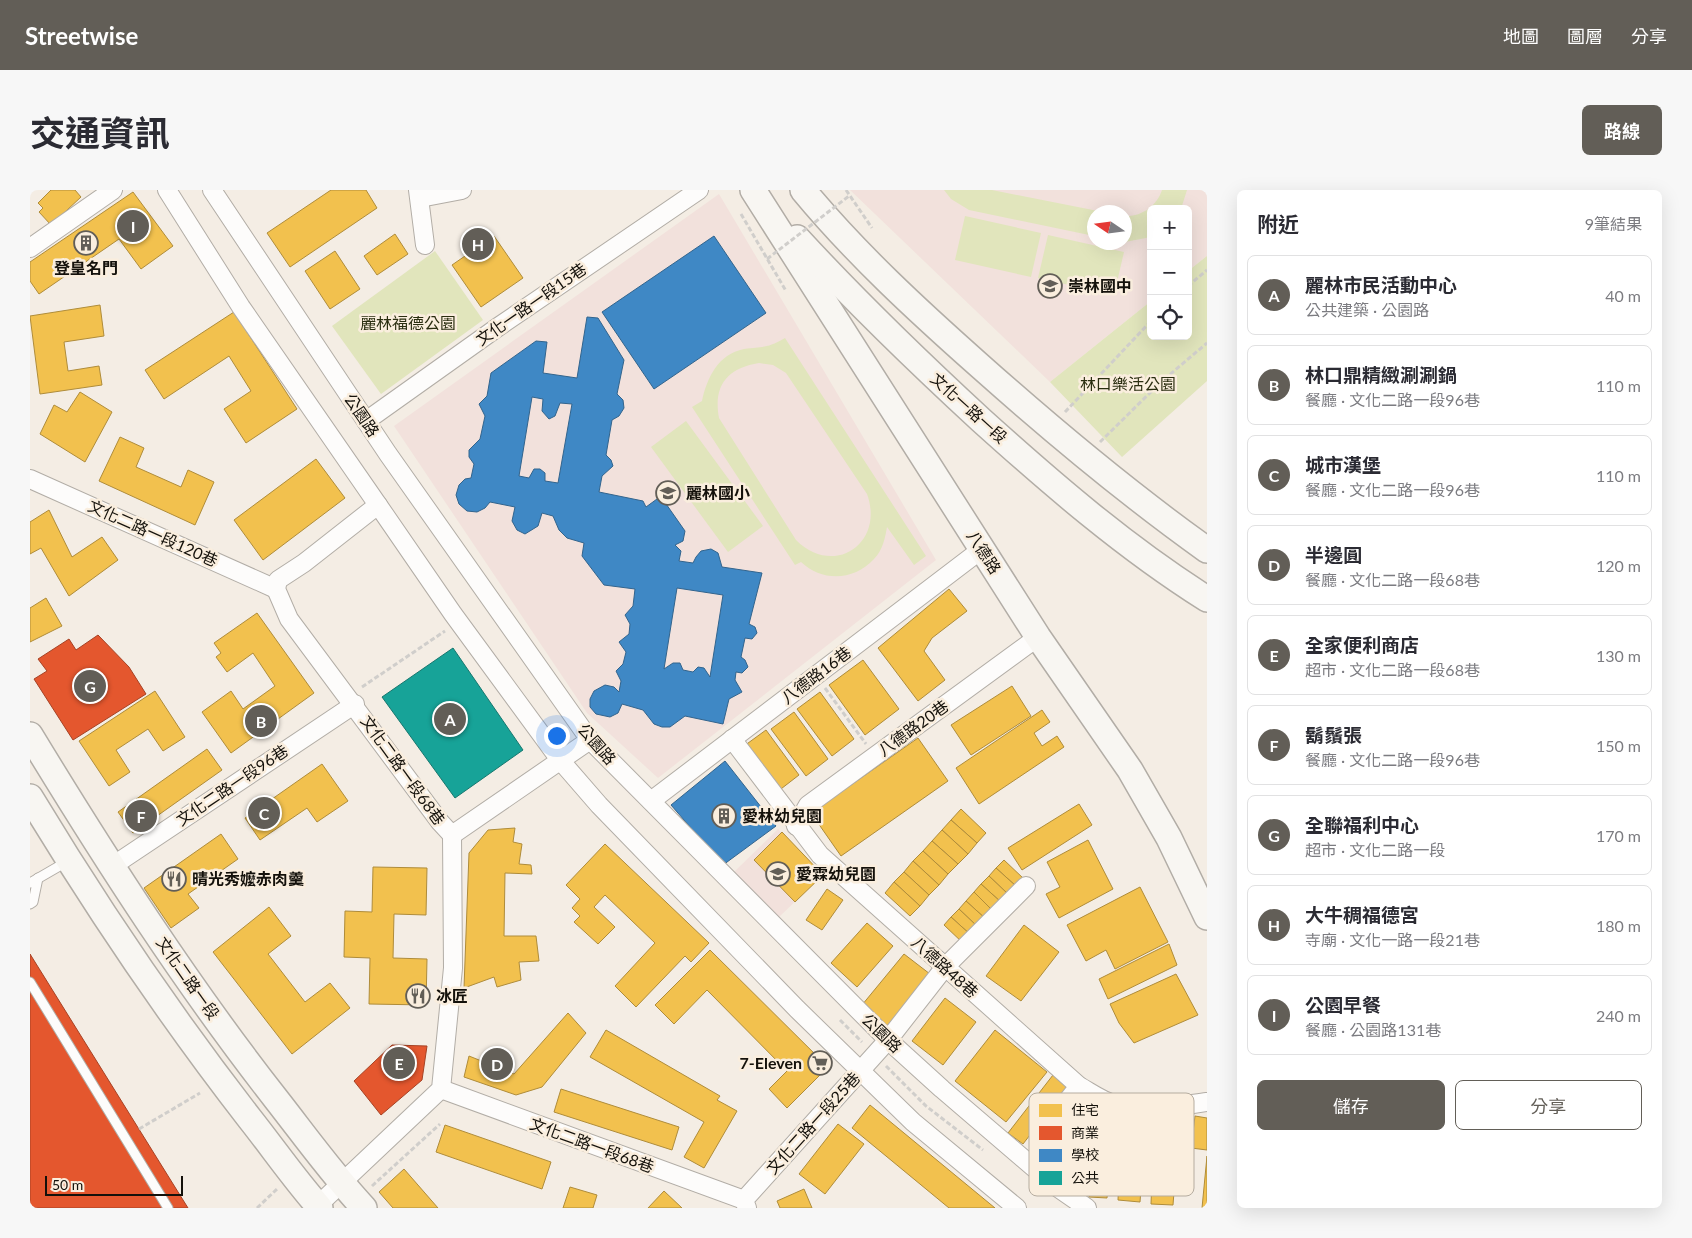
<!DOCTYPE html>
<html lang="zh-TW">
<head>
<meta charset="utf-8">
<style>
	body { margin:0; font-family:Lato,"Noto Sans TC",sans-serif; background:#f7f7f7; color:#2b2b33 }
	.controls { position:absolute; right:15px; top:15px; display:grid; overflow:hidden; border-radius:8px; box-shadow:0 5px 20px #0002 }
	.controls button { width:45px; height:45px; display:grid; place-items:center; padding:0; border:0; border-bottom:1px solid #e1e1e2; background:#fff; color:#2b2b33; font:25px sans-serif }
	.compass { position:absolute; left:1057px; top:15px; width:45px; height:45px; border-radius:50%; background:#fff; box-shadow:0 5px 20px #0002; rotate:283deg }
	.scale { position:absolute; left:15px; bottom:12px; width:138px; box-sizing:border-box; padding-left:5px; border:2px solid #14110b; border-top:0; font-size:14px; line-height:18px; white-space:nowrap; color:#14110b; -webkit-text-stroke:4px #faeede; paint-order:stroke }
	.you { position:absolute; left:526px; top:545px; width:18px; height:18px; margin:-12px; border:4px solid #fff; border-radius:50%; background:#1a73e8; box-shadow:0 0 0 8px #1a73e833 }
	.badge { display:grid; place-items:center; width:32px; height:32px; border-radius:50%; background:#625e57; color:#fff; font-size:16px; font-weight:700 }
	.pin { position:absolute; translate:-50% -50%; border:2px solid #fff; box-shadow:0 1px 5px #0006 }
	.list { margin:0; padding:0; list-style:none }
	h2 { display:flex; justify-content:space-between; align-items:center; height:65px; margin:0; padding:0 20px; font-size:21px }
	h2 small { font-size:16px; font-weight:400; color:#7c7c81 }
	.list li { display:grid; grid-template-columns:32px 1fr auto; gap:15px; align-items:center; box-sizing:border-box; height:80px; margin:0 10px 10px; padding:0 10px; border:1px solid #e1e1e2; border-radius:8px }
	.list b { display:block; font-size:19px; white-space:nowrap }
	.list p { margin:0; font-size:16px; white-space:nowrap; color:#7c7c81 }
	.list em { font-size:16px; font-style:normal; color:#7c7c81 }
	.actions { display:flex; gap:10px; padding:15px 20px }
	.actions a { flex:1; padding:11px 0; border:1px solid #625e57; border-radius:8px; text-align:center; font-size:18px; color:#625e57 }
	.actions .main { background:#625e57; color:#fff }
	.icon { flex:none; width:28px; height:28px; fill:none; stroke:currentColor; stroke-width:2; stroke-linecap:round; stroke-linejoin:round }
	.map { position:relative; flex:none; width:1177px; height:1018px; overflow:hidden; border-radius:8px }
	header { display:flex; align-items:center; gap:30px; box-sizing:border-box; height:70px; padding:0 25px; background:#625e57; color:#fff }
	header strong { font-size:24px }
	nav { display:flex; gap:28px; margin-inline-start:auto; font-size:18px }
	.intro { display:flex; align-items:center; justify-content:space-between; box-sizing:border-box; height:120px; padding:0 30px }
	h1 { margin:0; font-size:35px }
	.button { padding:12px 22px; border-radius:8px; background:#625e57; color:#fff; font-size:18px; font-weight:700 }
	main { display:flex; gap:30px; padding:0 30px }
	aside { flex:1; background:#fff; border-radius:8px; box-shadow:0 5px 20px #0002 }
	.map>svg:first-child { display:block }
	.education { fill:#f2e1dc; fill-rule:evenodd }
	.green { fill:#e1e5bc; fill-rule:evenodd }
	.homes { fill:#f2c14e; stroke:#af8c3a }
	.shops { fill:#e4572e; stroke:#a64224 }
	.schools { fill:#3f88c5; stroke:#32648d; fill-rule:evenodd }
	.public { fill:#17a398; stroke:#16776e }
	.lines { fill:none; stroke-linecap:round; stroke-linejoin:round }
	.lane-casing { stroke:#b2ada6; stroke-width:11 }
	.street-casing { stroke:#b2ada6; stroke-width:20 }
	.secondary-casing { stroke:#b2ada6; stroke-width:28 }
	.path { stroke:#d0cecb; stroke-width:3; stroke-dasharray:5 2.5; stroke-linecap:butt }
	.lane { stroke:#fdfcfb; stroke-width:9 }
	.street { stroke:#fdfcfb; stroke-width:18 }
	.secondary { stroke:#f8f6f2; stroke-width:25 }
	.path-bridge { stroke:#d0cecb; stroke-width:3; stroke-dasharray:5 2.5; stroke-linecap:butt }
	.labels { text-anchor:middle; stroke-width:5; stroke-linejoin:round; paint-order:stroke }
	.poi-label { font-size:16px; font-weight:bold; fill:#14110b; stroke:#faeede; text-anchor:start }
	.street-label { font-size:16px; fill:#14110b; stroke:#faeede }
	.park-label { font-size:16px; fill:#2a2e10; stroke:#faeede }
	.key { fill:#faeede; stroke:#b5ac9f; stroke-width:1 }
	.key-label { font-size:14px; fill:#14110b }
</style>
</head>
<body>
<header>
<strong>Streetwise</strong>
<nav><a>地圖</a><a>圖層</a><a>分享</a></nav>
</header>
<div class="intro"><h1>交通資訊</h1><a class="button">路線</a></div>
<main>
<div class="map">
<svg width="1177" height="1018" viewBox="0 0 1177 1018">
	<rect width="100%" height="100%" fill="#f4ede4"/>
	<g class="education">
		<path d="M820 0H1177V66L1158 81V19H1121V111L1020 192ZM1064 22H1094V52H1064Z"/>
		<polygon points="689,4 906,370 628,588 557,523 364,236"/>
		<polygon points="748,639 793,685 748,728 704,682"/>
	</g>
	<g class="green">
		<polygon points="914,0 962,0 1073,22 1064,22 1064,46 939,20 921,9"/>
		<path d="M1132 0H1157L1151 19H1121V47L1095 52V26C1111 27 1127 16 1132 0Z"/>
		<polygon points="935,26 1011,43 1001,87 925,70"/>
		<polygon points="1018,45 1094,62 1084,105 1008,88"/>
		<polygon points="405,61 453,130 351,204 302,136"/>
		<polygon points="1177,66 1177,191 1092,267 1020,192 1121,111 1121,146 1158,146 1158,81"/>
		<path d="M755 148 896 366 884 375 857 337C855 348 853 360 844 369 824 391 792 392 771 372L765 375 662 217 672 211C677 188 688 164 714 159 734 156 736 159 755 148ZM729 173 743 175 756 183 837 304C855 353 804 388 766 350L689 228C683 196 697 178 729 173Z"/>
		<polygon points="656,231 733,336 698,362 621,257"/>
	</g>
	<g class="homes">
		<polygon points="21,0 45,0 51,7 21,35 9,22 13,18 8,13"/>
		<polygon points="301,0 336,0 347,18 260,77 237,43"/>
		<polygon points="103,2 143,56 111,79 89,49 9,104 0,91 0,72"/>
		<polygon points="365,44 378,64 347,85 334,66"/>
		<polygon points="464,46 493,88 451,117 422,75"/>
		<polygon points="305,61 330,99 300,119 275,81"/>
		<polygon points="70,115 74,146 34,152 38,181 69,176 72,195 10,204 0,126"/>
		<polygon points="204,122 267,219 216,253 194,219 221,201 199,166 134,209 115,180"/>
		<polygon points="50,202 82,222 55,272 10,244 24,215 37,222"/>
		<polygon points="90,247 114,258 106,277 151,297 158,280 184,292 165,335 69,291"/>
		<polygon points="286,269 315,308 233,370 204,330"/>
		<polygon points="19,320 42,367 72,347 88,370 39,406 11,358 0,364 0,332"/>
		<polygon points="919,399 937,421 902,448 894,461 915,490 888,511 848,458"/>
		<polygon points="16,408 32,436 0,452 0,418"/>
		<polygon points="227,423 284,503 201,563 172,522 201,501 213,519 245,496 223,463 197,482 186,467 191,463 184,453"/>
		<polygon points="833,470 869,519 835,545 799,495"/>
		<polygon points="982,496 1001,526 941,565 921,535"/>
		<polygon points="125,501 155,547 133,561 118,539 86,560 100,582 79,596 49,551"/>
		<polygon points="790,502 824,549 802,566 767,519"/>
		<polygon points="1012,520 1020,532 1004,543 1012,556 1027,546 1034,557 949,614 926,578"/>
		<polygon points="764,522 798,569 776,586 741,539"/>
		<polygon points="736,540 769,585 747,602 714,556"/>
		<polygon points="888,548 918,591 811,666 781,623"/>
		<polygon points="177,559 192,580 103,643 88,622"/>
		<polygon points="292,574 318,611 287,632 277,618 230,650 215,628"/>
		<polygon points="1049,614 1062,635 992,680 978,658"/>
		<polygon points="931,619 956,643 947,653 921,630"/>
		<polygon points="921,630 947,653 938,664 912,640"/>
		<polygon points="485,638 483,652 492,654 489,674 501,675 502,684 475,683 474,746 506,746 509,771 489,772 491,790 467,797 464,787 434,798 439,663 458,640"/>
		<polygon points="912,640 938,664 928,674 902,651"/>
		<polygon points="752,642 793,685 765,712 724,670"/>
		<polygon points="191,644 208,669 158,704 169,718 141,738 114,698"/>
		<polygon points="1058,650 1083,699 1029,728 1016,704 1030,697 1017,672"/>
		<polygon points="902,651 928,674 918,684 893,661"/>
		<polygon points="575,654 679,753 661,772 655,766 606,817 585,796 625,753 575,705 564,717 585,737 568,754 544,732 550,726 542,718 550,709 536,695"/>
		<polygon points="893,661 918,684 909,695 883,671"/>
		<polygon points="974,670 994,689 987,697 966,678"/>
		<polygon points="883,671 909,695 899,705 874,682"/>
		<polygon points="343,677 397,678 396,725 364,724 363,768 397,769 396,815 339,814 340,768 314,767 315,721 342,722"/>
		<polygon points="966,678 987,697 979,705 959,686"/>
		<polygon points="874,682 899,705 890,716 864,692"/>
		<polygon points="959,686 979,705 972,713 951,694"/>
		<polygon points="864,692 890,716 880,726 855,703"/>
		<polygon points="951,694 972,713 964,722 944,702"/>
		<polygon points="1110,697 1138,752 1085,779 1076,760 1056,771 1037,735"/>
		<polygon points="797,699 813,710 792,740 776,730"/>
		<polygon points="944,702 964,722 957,730 936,711"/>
		<polygon points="936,711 957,730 949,738 929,719"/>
		<polygon points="239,717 261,746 238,764 275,812 300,793 320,818 262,864 183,762"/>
		<polygon points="929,719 949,738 942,746 921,727"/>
		<polygon points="921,727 942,746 934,754 914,735"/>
		<polygon points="837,733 863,756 827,797 801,773"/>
		<polygon points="994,735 1029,762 991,811 956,786"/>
		<polygon points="1139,754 1147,775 1078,809 1069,789"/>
		<polygon points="680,760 798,877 757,918 739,899 757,881 677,800 644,834 625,815"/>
		<polygon points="874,764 900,784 858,836 832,815"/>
		<polygon points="1146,784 1168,825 1104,853 1089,833 1080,814"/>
		<polygon points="915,808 946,832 913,875 882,851"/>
		<polygon points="538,823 556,843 512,897 486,905 434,887 439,866 484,884"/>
		<polygon points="576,840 690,906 687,910 707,921 674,978 654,967 674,932 560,867"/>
		<polygon points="965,840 1017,882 976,932 925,891"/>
		<polygon points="1023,885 1037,897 993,954 978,943"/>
		<polygon points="531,899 649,937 642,960 524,922"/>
		<polygon points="840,915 965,1018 919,1018 822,938"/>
		<polygon points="1165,926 1177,928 1177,960 1161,958"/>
		<polygon points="808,934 834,954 795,1004 769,984"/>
		<polygon points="415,935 521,972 512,999 406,962"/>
		<polygon points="1177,966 1177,1018 1172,1018"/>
		<polygon points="374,979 408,1018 363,1018 349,1002"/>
		<polygon points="1061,983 1079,984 1077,1008 1059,1007"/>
		<polygon points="1089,985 1112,986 1110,1012 1088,1010"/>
		<polygon points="1122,988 1145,989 1143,1015 1121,1014"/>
		<polygon points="540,997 567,1005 563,1018 533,1018"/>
		<polygon points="774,999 782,1018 750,1018 747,1011"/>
		<polygon points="634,1001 652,1018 618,1018"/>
	</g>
	<g class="shops">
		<polygon points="68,445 99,477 116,504 43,550 4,489 17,481 8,469 39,449 46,460"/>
		<polygon points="0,764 158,1018 0,1018"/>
		<polygon points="362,855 397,856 392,890 351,925 324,891"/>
	</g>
	<g class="schools">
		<polygon points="684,46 736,123 624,199 572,122"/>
		<path d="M557 127 568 128 594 170 587 204 593 210 594 218 589 226 582 230 576 265 581 270 583 276 572 286 569 302 613 311 616 317 627 309 634 311 655 341 653 351 645 355 651 361 649 371 663 373 666 367 671 361 681 359 688 363 692 377 732 383 719 434 725 437 727 443 722 449 715 448 711 467 715 470 718 477 712 483 706 482 705 490 712 502 699 509 693 534 655 526 640 537H632L624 534 613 520 592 514 588 523 580 527 566 524 560 517V509L564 501 575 495 584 497 589 502 591 491 586 481 593 474 596 462 589 452 599 444 600 434 595 425 603 416 605 399 574 395 552 366 554 353 537 348 529 340 523 326 512 323 508 336 495 344 487 340 482 331 485 317 460 312 455 318 447 322 437 321 429 314 426 305 429 295 435 289 441 288 444 274 439 267V260L450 249 455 226 449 214 457 206 461 183 506 151 517 152 513 183 547 188ZM502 207 513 209 512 221 519 229 525 226 530 213 542 214 528 293 515 291V283L510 279H504L499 288 489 286ZM647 398 693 405 680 487 674 478 668 477 663 482 653 480 650 473H643L634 479Z"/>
		<polygon points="695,571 746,636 693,675 641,615"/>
	</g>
	<polygon class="public" points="423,458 493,560 425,608 352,507"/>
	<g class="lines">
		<g class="lane-casing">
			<g id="lane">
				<polyline points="0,693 38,671"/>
				<polyline points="0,714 3,712 8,688"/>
				<polyline points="0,792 138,1018"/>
			</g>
		</g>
		<g class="street-casing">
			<g id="street">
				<polyline points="137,0 211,117 348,315 423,424 530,570 569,615 767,819 883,932 987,1018"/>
				<polyline points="182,0 358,264 560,550 858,850 912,899 1024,995 1057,1018"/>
				<polyline points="388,0 395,55"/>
				<polyline points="390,8 432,0"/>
				<polyline points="0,58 83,0"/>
				<polyline points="336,231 468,137 669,0"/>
				<polyline points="0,289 246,399"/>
				<polyline points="348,315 274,373 248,390 246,399 259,429 410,632 422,645 560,550"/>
				<path d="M702 549 790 665 1049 896C1060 902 1072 911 1084 914 1113 923 1147 916 1177 912"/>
				<polyline points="621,611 952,359"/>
				<polyline points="766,636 778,615 1008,447"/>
				<polyline points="81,677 325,514"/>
				<polyline points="411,899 714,1010"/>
				<polyline points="1015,939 1049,896"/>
				<polyline points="285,1018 411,899 423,778 422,645"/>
				<polyline points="717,1018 714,1010 858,850 915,777 996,696"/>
			</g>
		</g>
		<g class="secondary-casing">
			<g id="secondary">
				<polyline points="723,0 1008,447 1100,580 1139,648 1177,727"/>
				<path d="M773 0C826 64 888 121 950 176 1023 241 1097 303 1177 360"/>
				<path d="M767 48C826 112 887 171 951 230 1022 294 1096 358 1177 409"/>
				<path d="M0 545C76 670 156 794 246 909 275 946 302 984 334 1018"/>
				<path d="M0 607C67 718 140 826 220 929 243 958 265 990 290 1018"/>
			</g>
		</g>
		<g class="path">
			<polyline points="816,0 842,38"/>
			<polyline points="711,24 756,101"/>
			<polyline points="1158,96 1177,80"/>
			<polyline points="1035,222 1121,131"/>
			<polyline points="1070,252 1131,192 1177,153"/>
			<polyline points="332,497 415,441"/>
			<polyline points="795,498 836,554"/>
			<polyline points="810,830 832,852"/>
			<polyline points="856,876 896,916 953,960"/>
			<polyline points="109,939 170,903"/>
			<polyline points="342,996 410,934"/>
			<polyline points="227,1018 247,999"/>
		</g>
		<use href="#lane" class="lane"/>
		<use href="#street" class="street"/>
		<use href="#secondary" class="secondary"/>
		<polyline class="path-bridge" points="737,69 819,6"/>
	</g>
	<defs>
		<g id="building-ring" transform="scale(1.25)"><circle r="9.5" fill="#faeede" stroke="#625e57" stroke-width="1.5"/><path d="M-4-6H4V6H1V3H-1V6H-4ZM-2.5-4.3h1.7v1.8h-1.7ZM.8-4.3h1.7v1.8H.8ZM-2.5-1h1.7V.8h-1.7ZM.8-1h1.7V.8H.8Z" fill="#625e57"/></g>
		<g id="school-ring" transform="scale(1.25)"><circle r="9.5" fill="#faeede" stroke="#625e57" stroke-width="1.5"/><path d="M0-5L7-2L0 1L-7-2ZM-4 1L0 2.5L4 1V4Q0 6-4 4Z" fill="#625e57"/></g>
		<g id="restaurant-ring" transform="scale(1.25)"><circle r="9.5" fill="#faeede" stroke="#625e57" stroke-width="1.5"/><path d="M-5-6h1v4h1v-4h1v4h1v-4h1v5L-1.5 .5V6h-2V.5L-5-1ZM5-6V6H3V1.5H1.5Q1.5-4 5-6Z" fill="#625e57"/></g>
		<g id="supermarket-ring" transform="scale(1.25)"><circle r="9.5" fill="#faeede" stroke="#625e57" stroke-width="1.5"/><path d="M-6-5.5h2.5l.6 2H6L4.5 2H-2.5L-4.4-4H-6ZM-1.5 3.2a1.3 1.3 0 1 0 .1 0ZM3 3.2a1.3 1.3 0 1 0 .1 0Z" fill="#625e57"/></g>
	</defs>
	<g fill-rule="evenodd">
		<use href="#building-ring" x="56" y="53"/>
		<use href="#school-ring" x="1020" y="96"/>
		<use href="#school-ring" x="638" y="303"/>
		<use href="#building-ring" x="694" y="626"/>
		<use href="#school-ring" x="748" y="684"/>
		<use href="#restaurant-ring" x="144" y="689"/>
		<use href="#restaurant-ring" x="388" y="806"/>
		<use href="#supermarket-ring" x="790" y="873"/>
	</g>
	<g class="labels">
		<g class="poi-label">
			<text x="56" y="84" text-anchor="middle">登皇名門</text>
			<text x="1038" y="102">崇林國中</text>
			<text x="656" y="309">麗林國小</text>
			<text x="712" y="632">愛林幼兒園</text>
			<text x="766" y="690">愛霖幼兒園</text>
			<text x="162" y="695">晴光秀嬤赤肉羹</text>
			<text x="406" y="812">冰匠</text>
			<text x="772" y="879" text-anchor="end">7-Eleven</text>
		</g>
		<g class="street-label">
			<text transform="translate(501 114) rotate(-35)" y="6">文化一路一段15巷</text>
			<text transform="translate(939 218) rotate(42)" y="6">文化一路一段</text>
			<text transform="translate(332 225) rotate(56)" y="6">公園路</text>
			<text transform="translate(123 343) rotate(24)" y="6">文化二路一段120巷</text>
			<text transform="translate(954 362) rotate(57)" y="6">八德路</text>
			<text transform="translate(786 485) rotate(-37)" y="6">八德路16巷</text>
			<text transform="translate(883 538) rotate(-36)" y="6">八德路20巷</text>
			<text transform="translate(567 554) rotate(49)" y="6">公園路</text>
			<text transform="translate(373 580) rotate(54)" y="6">文化二路一段68巷</text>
			<text transform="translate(202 595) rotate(-34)" y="6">文化二路一段96巷</text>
			<text transform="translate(915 777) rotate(42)" y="6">八德路48巷</text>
			<text transform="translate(158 788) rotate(55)" y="6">文化二路一段</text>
			<text transform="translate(852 843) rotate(44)" y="6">公園路</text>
			<text transform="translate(783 933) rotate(-48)" y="6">文化二路一段25巷</text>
			<text transform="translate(562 955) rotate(20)" y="6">文化二路一段68巷</text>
		</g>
		<g class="park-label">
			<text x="378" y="139">麗林福德公園</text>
			<text x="1098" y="200">林口樂活公園</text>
		</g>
	</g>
	<rect x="999" y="903" width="165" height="103" rx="8" class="key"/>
	<rect x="1009" y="914" width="23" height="13" fill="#f2c14e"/>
	<rect x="1009" y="936" width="23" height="14" fill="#e4572e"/>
	<rect x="1009" y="959" width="23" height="13" fill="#3f88c5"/>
	<rect x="1009" y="981" width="23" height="14" fill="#17a398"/>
	<g class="key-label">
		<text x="1041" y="925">住宅</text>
		<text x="1041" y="948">商業</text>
		<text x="1041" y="970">學校</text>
		<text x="1041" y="993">公共</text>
	</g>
</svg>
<div class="controls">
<button>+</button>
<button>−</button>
<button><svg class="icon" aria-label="locate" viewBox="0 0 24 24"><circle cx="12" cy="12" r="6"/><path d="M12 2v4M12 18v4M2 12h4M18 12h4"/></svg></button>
</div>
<svg class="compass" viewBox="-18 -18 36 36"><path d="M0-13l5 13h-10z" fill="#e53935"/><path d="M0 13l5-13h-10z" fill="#7c7c81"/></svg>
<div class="scale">50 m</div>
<div class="you"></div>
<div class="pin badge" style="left:420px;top:529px">A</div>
<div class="pin badge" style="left:231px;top:531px">B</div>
<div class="pin badge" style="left:234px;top:623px">C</div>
<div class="pin badge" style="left:467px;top:874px">D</div>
<div class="pin badge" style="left:369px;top:873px">E</div>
<div class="pin badge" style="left:111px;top:626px">F</div>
<div class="pin badge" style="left:60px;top:496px">G</div>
<div class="pin badge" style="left:448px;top:54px">H</div>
<div class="pin badge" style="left:103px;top:36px">I</div>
</div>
<aside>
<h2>附近<small>9筆結果</small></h2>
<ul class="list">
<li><span class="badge">A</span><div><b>麗林市民活動中心</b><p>公共建築 · 公園路</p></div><em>40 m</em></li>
<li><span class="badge">B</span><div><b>林口鼎精緻涮涮鍋</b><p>餐廳 · 文化二路一段96巷</p></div><em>110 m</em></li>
<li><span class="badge">C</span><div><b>城市漢堡</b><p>餐廳 · 文化二路一段96巷</p></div><em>110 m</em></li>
<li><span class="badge">D</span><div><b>半邊圓</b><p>餐廳 · 文化二路一段68巷</p></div><em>120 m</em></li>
<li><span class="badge">E</span><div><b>全家便利商店</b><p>超市 · 文化二路一段68巷</p></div><em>130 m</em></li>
<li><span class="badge">F</span><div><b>鬍鬚張</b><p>餐廳 · 文化二路一段96巷</p></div><em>150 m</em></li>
<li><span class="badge">G</span><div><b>全聯福利中心</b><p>超市 · 文化二路一段</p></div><em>170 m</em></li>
<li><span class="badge">H</span><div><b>大牛稠福德宮</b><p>寺廟 · 文化一路一段21巷</p></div><em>180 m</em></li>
<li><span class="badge">I</span><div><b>公園早餐</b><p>餐廳 · 公園路131巷</p></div><em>240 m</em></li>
</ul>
<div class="actions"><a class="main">儲存</a><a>分享</a></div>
</aside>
</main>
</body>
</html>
